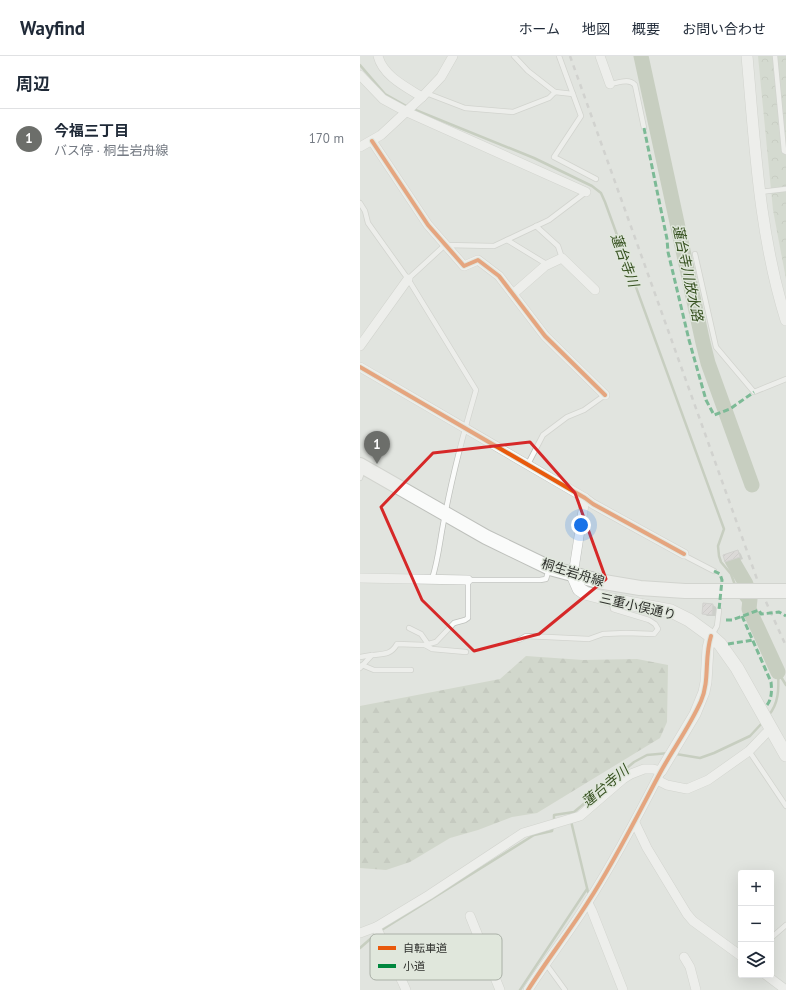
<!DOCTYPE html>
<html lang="ja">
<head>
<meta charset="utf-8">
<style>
	body { margin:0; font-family:"PT Sans","Noto Sans JP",sans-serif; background:#f6f6f7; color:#1f2937 }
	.controls { position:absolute; right:12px; bottom:12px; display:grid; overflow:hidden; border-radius:4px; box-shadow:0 4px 16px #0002 }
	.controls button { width:36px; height:36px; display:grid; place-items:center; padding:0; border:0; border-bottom:1px solid #e0e1e3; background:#fff; color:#1f2937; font:20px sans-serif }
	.you { position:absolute; left:221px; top:469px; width:14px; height:14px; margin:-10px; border:3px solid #fff; border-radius:50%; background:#1a73e8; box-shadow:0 0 0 6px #1a73e833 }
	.badge { display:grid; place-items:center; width:26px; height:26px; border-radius:50%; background:#6c6e6a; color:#fff; font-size:13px; font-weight:700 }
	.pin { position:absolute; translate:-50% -33px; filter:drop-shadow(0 1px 2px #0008) }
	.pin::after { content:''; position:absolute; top:21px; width:14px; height:12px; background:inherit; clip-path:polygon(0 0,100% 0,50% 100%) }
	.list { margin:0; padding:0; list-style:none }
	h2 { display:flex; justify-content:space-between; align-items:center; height:52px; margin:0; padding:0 16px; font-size:17px }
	h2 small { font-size:13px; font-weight:400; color:#747a83 }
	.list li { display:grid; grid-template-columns:26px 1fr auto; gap:12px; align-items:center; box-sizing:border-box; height:60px; padding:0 16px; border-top:1px solid #e0e1e3 }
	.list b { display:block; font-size:15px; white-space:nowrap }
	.list p { margin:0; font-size:13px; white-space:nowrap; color:#747a83 }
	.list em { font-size:13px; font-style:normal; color:#747a83 }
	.icon { flex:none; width:22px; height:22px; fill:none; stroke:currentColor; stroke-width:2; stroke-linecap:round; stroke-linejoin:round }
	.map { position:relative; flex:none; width:426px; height:934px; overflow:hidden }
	header { display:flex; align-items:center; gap:24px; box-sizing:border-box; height:56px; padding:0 20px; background:#fff; border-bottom:1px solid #e0e1e3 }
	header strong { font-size:19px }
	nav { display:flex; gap:22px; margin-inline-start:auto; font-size:14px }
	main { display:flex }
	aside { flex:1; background:#fff }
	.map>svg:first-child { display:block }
	.forest { fill:url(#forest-firs) }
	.park { fill:url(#park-crowns) }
	.shadow { fill:#0003 }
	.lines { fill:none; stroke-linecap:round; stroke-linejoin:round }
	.stream { stroke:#a6b49c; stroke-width:2.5 }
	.river { stroke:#a6b49c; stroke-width:15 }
	.building { fill:url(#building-hatch); stroke:#bcbbba }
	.service-casing { stroke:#bec0bc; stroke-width:6 }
	.minor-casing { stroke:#bec0bc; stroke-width:10 }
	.tertiary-casing { stroke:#bec0bc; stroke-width:12 }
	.secondary-casing { stroke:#bec0bc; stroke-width:14 }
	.primary-casing { stroke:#bec0bc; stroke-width:16 }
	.service { stroke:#fafbfa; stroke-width:4.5 }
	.minor { stroke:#fafbfa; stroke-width:9 }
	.tertiary { stroke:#fafbfa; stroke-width:11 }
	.secondary { stroke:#fafbfa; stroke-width:13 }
	.primary { stroke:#fafbfa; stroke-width:14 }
	.rail { stroke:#bcbdbc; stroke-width:2.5; stroke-dasharray:5 5; stroke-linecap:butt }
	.primary-bridge-casing { stroke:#bec0bc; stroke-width:16; stroke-linecap:butt }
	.primary-bridge { stroke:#fafbfa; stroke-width:14 }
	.quiet { stroke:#00873e; stroke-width:3; stroke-dasharray:6 3; stroke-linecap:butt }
	.cycleway-casing { stroke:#e0e7dc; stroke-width:6 }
	.cycleway { stroke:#e8590c; stroke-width:4 }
	.marked { fill:none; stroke:#d62828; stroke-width:3; stroke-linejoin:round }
	.labels { text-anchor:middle; stroke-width:3; stroke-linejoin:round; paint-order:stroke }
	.street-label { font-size:13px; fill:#2d2f2b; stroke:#e0e7dc }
	.water-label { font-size:14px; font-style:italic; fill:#365120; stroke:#e0e7dc }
	.key { fill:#e0e7dc; stroke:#aab0a7; stroke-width:1 }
	.key-label { font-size:11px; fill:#2d2f2b }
</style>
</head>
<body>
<header>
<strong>Wayfind</strong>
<nav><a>ホーム</a><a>地図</a><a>概要</a><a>お問い合わせ</a></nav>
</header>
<main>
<aside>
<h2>周辺<small></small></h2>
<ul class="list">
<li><span class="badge">1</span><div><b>今福三丁目</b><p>バス停 · 桐生岩舟線</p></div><em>170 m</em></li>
</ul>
</aside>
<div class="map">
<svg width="426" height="934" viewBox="0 0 426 934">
	<defs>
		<pattern id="forest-firs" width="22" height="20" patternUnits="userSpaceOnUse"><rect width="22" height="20" fill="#bdc8b5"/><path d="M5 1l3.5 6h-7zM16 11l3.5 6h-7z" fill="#a3ac9c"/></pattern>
		<pattern id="park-crowns" width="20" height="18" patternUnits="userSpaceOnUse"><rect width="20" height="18" fill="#c4cfbe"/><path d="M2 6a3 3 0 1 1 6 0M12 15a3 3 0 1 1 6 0" fill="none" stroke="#a9b2a3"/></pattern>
		<pattern id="building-hatch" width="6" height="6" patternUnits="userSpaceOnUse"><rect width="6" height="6" fill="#d2cdce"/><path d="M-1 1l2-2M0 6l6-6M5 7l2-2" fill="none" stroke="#b5b0b1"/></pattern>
	</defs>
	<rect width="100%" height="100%" fill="#e1e4df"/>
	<polygon class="forest" points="166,600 223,604 277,603 308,609 307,666 300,682 177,757 152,761 118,774 90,782 50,806 26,814 0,812 0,650 140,623"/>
	<polygon class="park" points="398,0 426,0 426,223 413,154"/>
	<g class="shadow">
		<polygon points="378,495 381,498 383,503 370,508 366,505"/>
		<polygon points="353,549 356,551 356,560 347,560 343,557"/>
	</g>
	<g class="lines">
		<g class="stream">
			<polyline points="0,9 25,38 48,51"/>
			<polyline points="53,53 174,102 232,130 241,137 245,146 364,473 358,490 359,500 361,506 371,518 375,529"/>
			<polyline points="381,543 389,553"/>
			<polyline points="418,616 426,629"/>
			<path d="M408 660C419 648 419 632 418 616"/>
			<polyline points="316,698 340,702 354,697 390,680 403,666"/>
			<polyline points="194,765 194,759 214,756 274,706 287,699 309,697"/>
			<polyline points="211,765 228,836"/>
			<polyline points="20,875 174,779 192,775 193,770"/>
			<polyline points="0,892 16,878"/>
			<polyline points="160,934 227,833"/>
		</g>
		<g class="river">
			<polyline points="281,0 343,287 348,307 392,429"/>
			<polyline points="372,504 386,528"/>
			<polyline points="390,543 389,553 418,616"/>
		</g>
	</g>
	<g class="building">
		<polygon points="378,494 380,501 365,506 363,499"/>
		<polygon points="343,547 353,548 352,559 342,558"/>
	</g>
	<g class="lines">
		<g class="service-casing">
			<g id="service">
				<polyline points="154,0 168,15 195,36"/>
				<polyline points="199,0 221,60 194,101 236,123"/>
				<polyline points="415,0 424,95 426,96"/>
				<path d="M250 28C258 27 269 22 275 29L284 72"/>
				<polyline points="66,37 105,52 153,56 189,42 195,36 213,38"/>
				<polyline points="399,136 426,133"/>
				<path d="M0 147 5 155 8 167 48 223 116 334C104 375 93 417 85 459 80 481 79 502 72 523"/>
				<polyline points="176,170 198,190 202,202"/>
				<polyline points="147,184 188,209"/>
				<polyline points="335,198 356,291 394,336 426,323"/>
				<polyline points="48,223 85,189 134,190 189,164 226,136"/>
				<polyline points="168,408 183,379 207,361 224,354 245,339"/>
				<polyline points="0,422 3,413"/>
				<polyline points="324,498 327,501 354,515"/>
				<polyline points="49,572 61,578 68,588"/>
				<polyline points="352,579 357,570 359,554"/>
				<polyline points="159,584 166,580 229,583 243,578 266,577 294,578 298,573 295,568 289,564 256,554 253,553 252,546"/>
				<polyline points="65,589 72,593 106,596"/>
				<polyline points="0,601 12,599"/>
				<polyline points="2,609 14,614 51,614"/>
				<path d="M0 612 12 599C23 598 31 599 37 588L65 589 76 586 94 567 105 564 108 562V524H180L186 523 189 513"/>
				<polyline points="389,695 426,750"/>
				<polyline points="411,882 426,869"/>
				<polyline points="186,908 205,934"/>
			</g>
		</g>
		<g class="minor-casing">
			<g id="minor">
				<path d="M18 0C23 20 46 31 62 41"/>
				<polyline points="240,0 250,28"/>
				<polyline points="0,19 23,43 47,56 226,136"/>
				<polyline points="12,85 68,169 104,210 118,204 139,220 185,280 245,339"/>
				<polyline points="0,91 21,79 63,40 81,21 93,0"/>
				<polyline points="153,238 185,210 202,202 235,234"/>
				<polyline points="0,290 48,223"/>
				<polyline points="0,311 225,442 233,448 324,498"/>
				<polyline points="213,519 225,442"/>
				<polyline points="0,522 108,524"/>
				<polyline points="297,724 307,729 327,733 348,724 389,695 411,672"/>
				<polyline points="275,767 287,792 327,858 333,865 381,900"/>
				<polyline points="228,847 232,855 263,934"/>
				<polyline points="110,860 140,934"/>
				<polyline points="16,871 42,925 46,934"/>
				<path d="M0 877 16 871 69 839 163 777 220 760 263 723 271 718 284 713H293L301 715C278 760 255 804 228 846 210 876 187 904 168 934"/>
				<polyline points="324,901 330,911 336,934"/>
				<polyline points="406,919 426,934"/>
			</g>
		</g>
		<g class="tertiary-casing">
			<g id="tertiary">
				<path d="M387 0C395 89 399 178 426 264"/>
				<polyline points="301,715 335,658 344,636 346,626 348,592 351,580"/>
			</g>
		</g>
		<g class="secondary-casing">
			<polyline id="secondary" points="213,519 219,533 225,537 252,544 311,555 329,564 351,580 360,588 377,612 426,699"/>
		</g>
		<g class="primary-casing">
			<g id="primary">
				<polyline points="0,409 126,481 190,512 238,525 280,532 325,535 396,535"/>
				<polyline points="412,535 426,535"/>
			</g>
		</g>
		<use href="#service" class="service"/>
		<use href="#minor" class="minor"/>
		<use href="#tertiary" class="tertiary"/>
		<use href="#secondary" class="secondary"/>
		<use href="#primary" class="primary"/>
		<polyline class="rail" points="210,0 402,537 426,590"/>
		<g class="primary-bridge-casing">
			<polyline id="primary-bridge" points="396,535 412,535"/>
		</g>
		<use href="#primary-bridge" class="primary-bridge"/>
		<g class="quiet">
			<polyline points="284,72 307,183 308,196 329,284 346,344 354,359 370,353 394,336"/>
			<polyline points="354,515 360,518 362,524 359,554"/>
			<path d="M382 560 411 626C412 635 412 645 405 651"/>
			<polyline points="366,564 372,564 399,554 401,558 419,556 426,560"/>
			<polyline points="368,588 393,584"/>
		</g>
		<g class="cycleway-casing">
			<g id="cycleway">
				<polyline points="12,85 68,169 104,210 118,204 139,220 185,280 245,339"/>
				<polyline points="0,311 225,442 233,448 324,498"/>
				<path d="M168 934C187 904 209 876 228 846 255 805 277 760 300 717 313 693 330 670 341 645 350 624 344 602 351 580"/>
			</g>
		</g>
		<use href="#cycleway" class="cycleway"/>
	</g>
	<path d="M0 0H426V934H0ZM170 386 215 437 246 523 179 578 114 595 62 544 21 451 73 397Z" fill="#e1e4df" fill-opacity=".55" fill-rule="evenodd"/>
	<path class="marked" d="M170 386 215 437 246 523 179 578 114 595 62 544 21 451 73 397Z"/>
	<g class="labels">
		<g class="street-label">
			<text transform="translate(213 516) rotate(17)" y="5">桐生岩舟線</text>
			<text transform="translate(278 550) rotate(13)" y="5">三重小俣通り</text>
		</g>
		<g class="water-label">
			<text transform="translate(265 204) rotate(70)" y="5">蓮台寺川</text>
			<text transform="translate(328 217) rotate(78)" y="5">蓮台寺川放水路</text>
			<text transform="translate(245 730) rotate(-40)" y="5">蓮台寺川</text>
		</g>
	</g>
	<rect x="10" y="878" width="132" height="46" rx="6" class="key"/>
	<rect x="18" y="890" width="18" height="4" fill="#e8590c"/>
	<rect x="18" y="908" width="18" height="4" fill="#00873e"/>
	<g class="key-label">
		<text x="43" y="896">自転車道</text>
		<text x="43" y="914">小道</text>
	</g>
</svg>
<div class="controls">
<button>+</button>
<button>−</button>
<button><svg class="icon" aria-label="layers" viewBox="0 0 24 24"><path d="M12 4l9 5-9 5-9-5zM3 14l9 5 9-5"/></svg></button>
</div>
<div class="you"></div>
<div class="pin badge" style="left:17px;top:408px">1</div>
</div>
</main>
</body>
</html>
